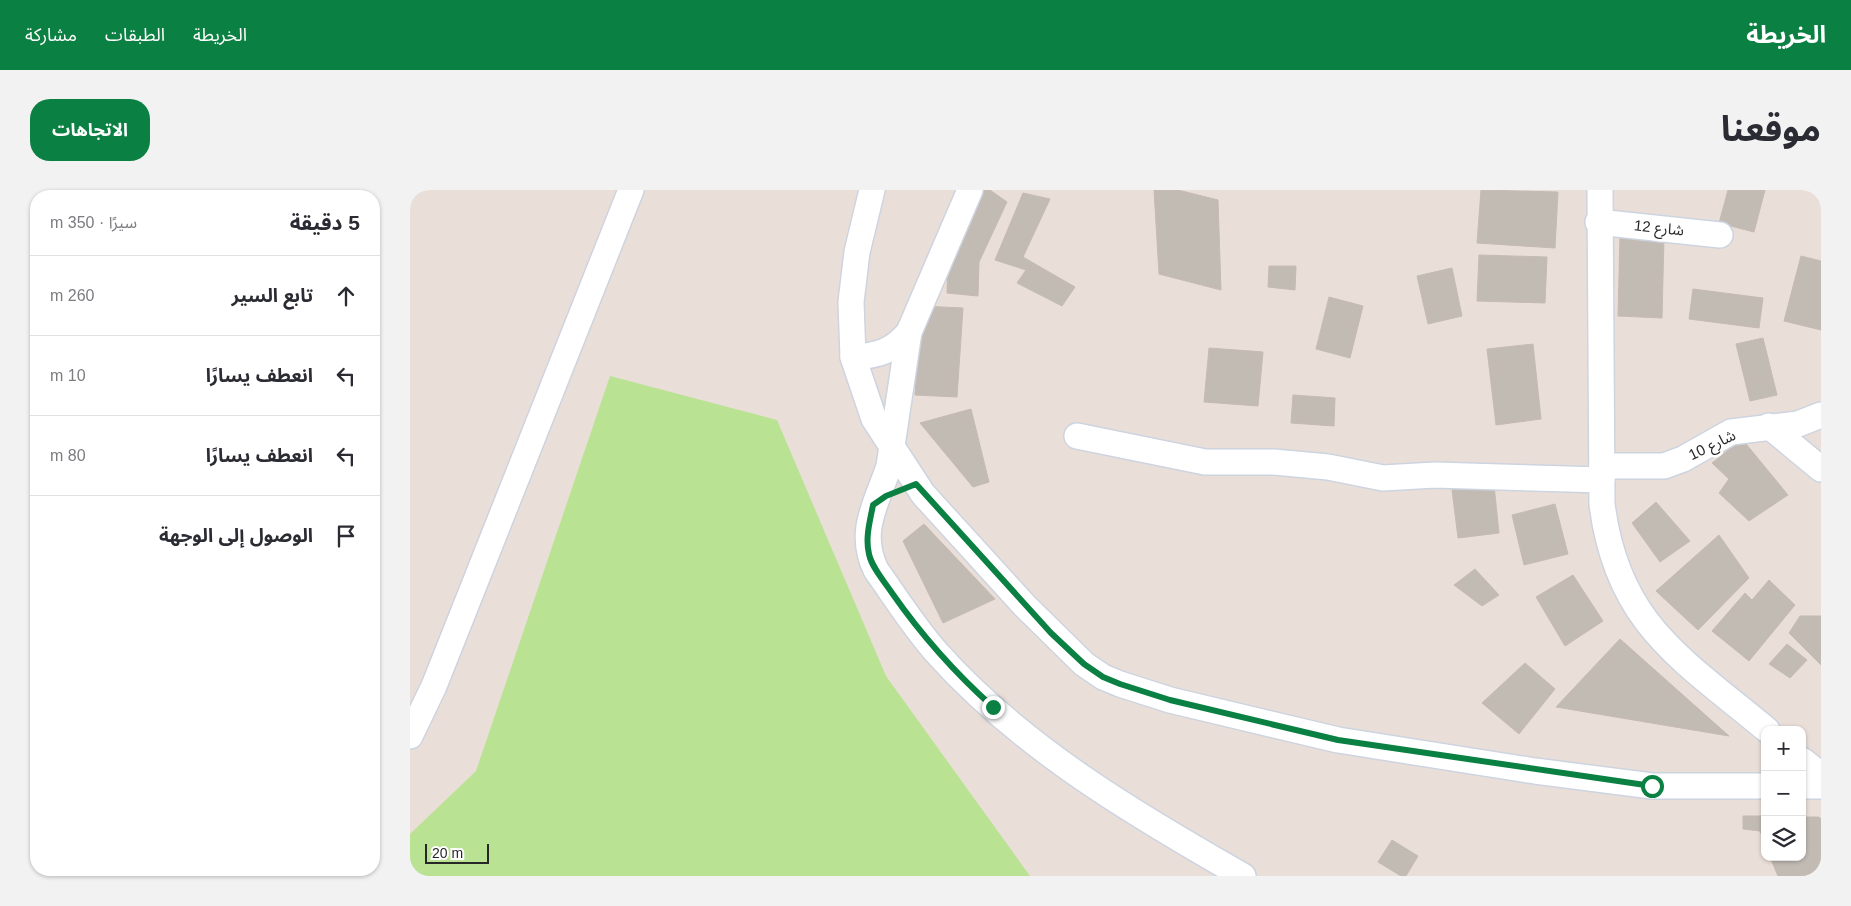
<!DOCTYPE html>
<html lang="ar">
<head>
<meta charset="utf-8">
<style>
	body { margin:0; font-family:Arial,"Noto Sans Arabic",sans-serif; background:#f2f2f3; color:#2b2b33; direction:rtl }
	.controls { position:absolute; right:15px; bottom:15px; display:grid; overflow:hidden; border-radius:10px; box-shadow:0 1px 4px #0004 }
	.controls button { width:45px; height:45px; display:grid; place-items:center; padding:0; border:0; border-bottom:1px solid #e1e1e2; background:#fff; color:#2b2b33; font:25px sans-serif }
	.scale { position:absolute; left:15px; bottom:12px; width:64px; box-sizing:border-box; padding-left:5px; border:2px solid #272727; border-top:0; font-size:14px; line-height:18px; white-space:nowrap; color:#272727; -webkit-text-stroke:4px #fff; paint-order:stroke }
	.stop { position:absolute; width:15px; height:15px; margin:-11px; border:4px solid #0b8043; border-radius:50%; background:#fff }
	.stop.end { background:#0b8043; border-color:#fff; box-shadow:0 1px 5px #0008 }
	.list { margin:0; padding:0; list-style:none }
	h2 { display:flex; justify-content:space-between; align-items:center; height:65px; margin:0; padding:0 20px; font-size:21px }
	h2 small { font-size:16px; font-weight:400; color:#7c7c81 }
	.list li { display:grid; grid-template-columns:32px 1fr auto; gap:15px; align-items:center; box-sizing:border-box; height:80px; padding:0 20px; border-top:1px solid #e1e1e2 }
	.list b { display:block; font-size:19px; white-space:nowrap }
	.list em { font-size:16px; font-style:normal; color:#7c7c81 }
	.icon { flex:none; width:28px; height:28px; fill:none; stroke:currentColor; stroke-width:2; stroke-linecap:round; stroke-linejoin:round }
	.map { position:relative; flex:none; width:1411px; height:686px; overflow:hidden; direction:ltr; border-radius:20px }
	header { display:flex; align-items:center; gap:30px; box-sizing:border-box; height:70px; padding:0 25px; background:#0b8043; color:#fff }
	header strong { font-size:24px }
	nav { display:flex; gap:28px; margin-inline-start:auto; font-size:18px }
	.intro { display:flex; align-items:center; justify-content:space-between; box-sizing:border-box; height:120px; padding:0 30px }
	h1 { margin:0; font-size:35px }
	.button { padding:12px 22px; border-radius:20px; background:#0b8043; color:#fff; font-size:18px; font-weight:700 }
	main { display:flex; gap:30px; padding:0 30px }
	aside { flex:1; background:#fff; border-radius:20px; box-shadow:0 1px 4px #0004 }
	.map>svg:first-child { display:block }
	.green { fill:#b9e293 }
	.building { fill:#c2bbb4; stroke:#c5bbb2 }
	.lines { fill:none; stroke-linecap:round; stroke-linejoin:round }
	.minor-casing { stroke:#cdd4e0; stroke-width:28 }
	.minor { stroke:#fff; stroke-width:25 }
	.route { stroke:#0b8043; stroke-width:6 }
	.labels { text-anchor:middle; stroke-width:5; stroke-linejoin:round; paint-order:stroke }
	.street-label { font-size:15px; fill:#272727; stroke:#fff }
</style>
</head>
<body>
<header>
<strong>الخريطة</strong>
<nav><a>الخريطة</a><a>الطبقات</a><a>مشاركة</a></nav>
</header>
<div class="intro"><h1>موقعنا</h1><a class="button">الاتجاهات</a></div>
<main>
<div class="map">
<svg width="1411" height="686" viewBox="0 0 1411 686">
	<rect width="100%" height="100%" fill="#eadfd8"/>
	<polygon class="green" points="200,186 367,230 476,486 620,686 0,686 0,644 66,581"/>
	<g class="building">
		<polygon points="571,0 580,0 597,12 569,72 568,106 537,103 538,63"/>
		<polygon points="744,0 768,0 808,10 811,100 749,84"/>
		<polygon points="1071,0 1148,2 1145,58 1067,53"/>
		<polygon points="1318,0 1355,0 1344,42 1309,33"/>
		<polygon points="613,3 640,9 613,67 665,97 652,116 607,93 616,80 585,70"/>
		<polygon points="1210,46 1254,47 1252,128 1208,126"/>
		<polygon points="1069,65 1137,67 1135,113 1067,111"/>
		<polygon points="1391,66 1411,71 1411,140 1374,131"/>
		<polygon points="859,76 886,76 885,100 858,97"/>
		<polygon points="1042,78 1052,126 1018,134 1007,86"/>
		<polygon points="1283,99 1353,108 1349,138 1279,129"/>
		<polygon points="919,107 953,116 940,168 906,159"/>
		<polygon points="511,116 553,118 547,207 505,205"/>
		<polygon points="1353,148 1367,205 1340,211 1326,154"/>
		<polygon points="1123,154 1131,229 1086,235 1077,159"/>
		<polygon points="799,158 853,162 848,216 794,212"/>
		<polygon points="883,205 925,208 924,236 881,233"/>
		<polygon points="561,219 579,292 563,297 510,233"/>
		<polygon points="1332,249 1378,305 1339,331 1309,303 1319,289 1302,273"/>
		<polygon points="1084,295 1089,343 1048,348 1042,300"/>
		<polygon points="1246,312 1280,351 1250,372 1222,333"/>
		<polygon points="1145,314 1158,364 1114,375 1102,325"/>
		<polygon points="514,334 585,409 533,433 493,351"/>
		<polygon points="1309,345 1339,388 1288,440 1246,401"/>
		<polygon points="1065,379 1089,405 1072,416 1044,395"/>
		<polygon points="1163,385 1193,431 1155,456 1126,407"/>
		<polygon points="1359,390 1385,415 1339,471 1302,441 1335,403 1342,410"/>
		<polygon points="1390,426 1411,426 1411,475 1379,443"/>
		<polygon points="1210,449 1319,546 1146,517"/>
		<polygon points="1377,454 1397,470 1380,488 1359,474"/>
		<polygon points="1115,473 1145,499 1109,544 1072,513"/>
		<polygon points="1333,626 1355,626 1355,653 1350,641 1333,639"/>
		<polygon points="1392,627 1409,627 1411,629 1411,686 1368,686 1360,667 1392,667"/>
		<polygon points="982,650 1008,666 996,686 991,686 968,672"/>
	</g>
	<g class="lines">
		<g class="minor-casing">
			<g id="minor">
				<polyline points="462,0 447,62 441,112 443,167 464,229 513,304 615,416 674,474 693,487 710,494 760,510 928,550 1125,581 1242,596 1355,596"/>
				<path d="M560 0 499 142 479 276C467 313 447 341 466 380 486 408 504 437 527 463 611 557 724 624 833 686"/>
				<path d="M1190 0 1192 314C1207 434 1272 469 1357 540"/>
				<polyline points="1188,32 1310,45"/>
				<path d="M443 167C468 166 483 161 499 142"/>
				<polyline points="1359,236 1411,279"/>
				<polyline points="667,246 795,272 864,272 918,277 973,288 1025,285 1192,290"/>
				<polyline points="1192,276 1254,276 1273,269 1321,242 1388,234 1411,225"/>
				<polyline points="0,546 24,496 221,0"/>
				<polyline points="1392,570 1411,585"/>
				<polyline points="1392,596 1411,596"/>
			</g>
		</g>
		<use href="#minor" class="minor"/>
	</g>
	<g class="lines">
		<path class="route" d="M583 517C544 482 512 446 482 403 474 391 462 378 459 364 455 348 460 331 463 315L476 306 506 294 641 443 674 474 693 487 710 494 760 510 928 550 1242 596"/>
	</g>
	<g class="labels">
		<g class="street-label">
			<text transform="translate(1249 38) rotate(6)" y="5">شارع 12</text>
			<text transform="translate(1302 255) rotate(-26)" y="5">شارع 10</text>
		</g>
	</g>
</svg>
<div class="controls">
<button>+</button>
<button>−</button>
<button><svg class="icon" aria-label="layers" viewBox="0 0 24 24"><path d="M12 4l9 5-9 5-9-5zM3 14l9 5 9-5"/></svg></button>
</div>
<div class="scale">20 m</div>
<div class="stop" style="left:1242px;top:596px"></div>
<div class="stop end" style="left:583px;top:517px"></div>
</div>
<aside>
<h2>5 دقيقة<small>سيرًا · 350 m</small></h2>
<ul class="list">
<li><svg class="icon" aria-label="ahead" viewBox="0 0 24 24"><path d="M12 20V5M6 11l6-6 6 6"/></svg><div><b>تابع السير</b></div><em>260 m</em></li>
<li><svg class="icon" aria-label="left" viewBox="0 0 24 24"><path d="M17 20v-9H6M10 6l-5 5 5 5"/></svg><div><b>انعطف يسارًا</b></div><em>10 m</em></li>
<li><svg class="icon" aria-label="left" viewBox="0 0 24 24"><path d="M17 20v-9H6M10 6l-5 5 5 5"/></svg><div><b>انعطف يسارًا</b></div><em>80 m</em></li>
<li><svg class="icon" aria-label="arrive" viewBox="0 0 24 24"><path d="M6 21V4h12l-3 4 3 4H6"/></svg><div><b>الوصول إلى الوجهة</b></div></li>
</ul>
</aside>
</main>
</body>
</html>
